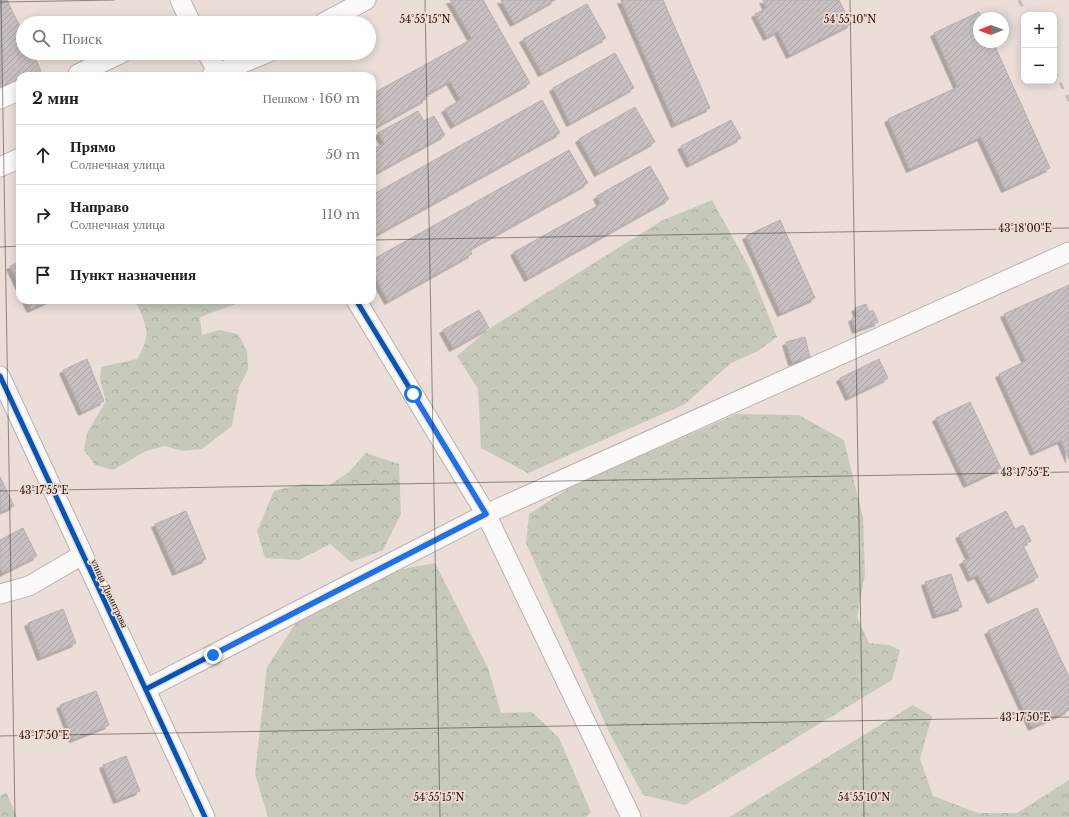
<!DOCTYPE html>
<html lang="ru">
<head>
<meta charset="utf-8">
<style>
	body { margin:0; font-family:"Libre Baskerville",serif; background:#f2f2f2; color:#222 }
	.controls { position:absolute; right:12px; top:12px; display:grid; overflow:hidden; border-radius:8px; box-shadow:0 2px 10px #0003 }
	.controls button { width:36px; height:36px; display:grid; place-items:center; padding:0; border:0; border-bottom:1px solid #e0e0e0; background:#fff; color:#222; font:20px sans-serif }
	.compass { position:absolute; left:973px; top:12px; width:36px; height:36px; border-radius:50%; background:#fff; box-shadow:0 2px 10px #0003; rotate:269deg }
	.stop { position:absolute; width:12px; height:12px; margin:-9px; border:3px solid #1a73e8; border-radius:50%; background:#fff }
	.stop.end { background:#1a73e8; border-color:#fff; box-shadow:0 1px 4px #0008 }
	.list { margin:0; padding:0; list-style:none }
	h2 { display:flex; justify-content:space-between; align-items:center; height:52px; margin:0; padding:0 16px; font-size:17px }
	h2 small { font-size:13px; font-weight:400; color:#767676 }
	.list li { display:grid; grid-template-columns:26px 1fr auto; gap:12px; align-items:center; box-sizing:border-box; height:60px; padding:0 16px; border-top:1px solid #e0e0e0 }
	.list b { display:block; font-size:15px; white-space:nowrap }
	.list p { margin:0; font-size:13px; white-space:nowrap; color:#767676 }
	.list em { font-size:13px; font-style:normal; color:#767676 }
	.icon { flex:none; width:22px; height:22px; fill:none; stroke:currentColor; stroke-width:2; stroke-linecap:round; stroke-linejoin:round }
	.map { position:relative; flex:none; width:1069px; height:817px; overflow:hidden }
	.search { position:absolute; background:#fff; box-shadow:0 2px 10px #0003; left:16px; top:16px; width:360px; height:44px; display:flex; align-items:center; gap:10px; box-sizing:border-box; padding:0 14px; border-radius:22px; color:#767676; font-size:15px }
	.panel { position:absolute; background:#fff; box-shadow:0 2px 10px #0003; left:16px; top:72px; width:360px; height:232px; border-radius:12px }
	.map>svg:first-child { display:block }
	.forest { fill:url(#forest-crowns) }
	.building { fill:url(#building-hatch); stroke:#b6aeaf; filter:url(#shadow) }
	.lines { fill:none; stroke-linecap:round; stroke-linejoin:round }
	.minor-casing { stroke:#bab0ac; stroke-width:21 }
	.minor { stroke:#fcfaf9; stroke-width:19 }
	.rail { stroke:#c1bebc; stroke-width:3; stroke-dasharray:7 7; stroke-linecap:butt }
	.cycleway-casing { stroke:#f2dad2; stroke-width:8 }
	.cycleway { stroke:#0057b8; stroke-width:5 }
	.route { stroke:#1a73e8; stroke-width:5 }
	.ticks { fill:none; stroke:#1e1613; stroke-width:1; stroke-opacity:0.45 }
	.labels { text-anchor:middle; stroke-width:3.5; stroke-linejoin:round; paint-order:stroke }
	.street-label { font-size:10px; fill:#1e1613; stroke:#f2dad2 }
	.ticks-label { font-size:10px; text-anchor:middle; fill:#1e1613; stroke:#f2dad2; stroke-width:3.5; stroke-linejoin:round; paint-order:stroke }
</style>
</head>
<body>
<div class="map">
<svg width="1069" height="817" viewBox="0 0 1069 817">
	<defs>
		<pattern id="forest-crowns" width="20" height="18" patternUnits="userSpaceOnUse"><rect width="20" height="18" fill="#c6c9bc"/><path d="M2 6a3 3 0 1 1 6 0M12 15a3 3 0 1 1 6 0" fill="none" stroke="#aaaca1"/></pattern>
		<pattern id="building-hatch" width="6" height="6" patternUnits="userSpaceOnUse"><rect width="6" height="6" fill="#c7bfc0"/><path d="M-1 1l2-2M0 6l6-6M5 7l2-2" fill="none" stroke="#aaa3a4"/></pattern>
		<filter id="shadow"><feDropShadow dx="-3.5" dy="3.5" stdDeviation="0" flood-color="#0004"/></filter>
	</defs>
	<rect width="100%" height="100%" fill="#ebded9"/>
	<g class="forest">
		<polygon points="712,200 750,269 777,337 758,351 731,363 685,404 528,473 481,448 478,389 457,356 489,329 661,221"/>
		<path d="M135 300H247L200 317 202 335 219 330 238 334 247 351 248 370 239 387 232 426 202 449 183 451 165 446 146 451 113 470 95 465 84 450 87 433 106 401 100 381 101 367 137 359C153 333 146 325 135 300Z"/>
		<polygon points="736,414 799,415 844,440 863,518 865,574 857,617 869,643 889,645 900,650 892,680 685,805 643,795 608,730 526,543 529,514 572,486"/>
		<polygon points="366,453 399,464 401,514 383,550 351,562 330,544 299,560 265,558 257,531 274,491 303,484 328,486 348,473"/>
		<polygon points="435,563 488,668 501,713 532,712 559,738 591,812 586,817 268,817 255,774 267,667 303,612 397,570"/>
		<polygon points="913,705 932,716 920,759 933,796 978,813 1017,813 1069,780 1069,817 729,817"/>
		<polygon points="6,792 17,817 0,817 0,796"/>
	</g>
	<g class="building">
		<polygon points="0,0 7,0 23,33 23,53 33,53 41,71 32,76 20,76 20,82 0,91"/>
		<polygon points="450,0 483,0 530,83 454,125 445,109 461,100 450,81 424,96 426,99 372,129 372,125 374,124 372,120 372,94 472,39"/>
		<polygon points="501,0 555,0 514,23"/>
		<polygon points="621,0 663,0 710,108 675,124"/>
		<polygon points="763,0 839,0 851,24 790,55 778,31 767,37 755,14 767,8"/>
		<polygon points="587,4 606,38 542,73 523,39"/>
		<polygon points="979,12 982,18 979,18 979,42 993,42 1050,168 1005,189 981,137 910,169 888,119 958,87 934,33"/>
		<polygon points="615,53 634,88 570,123 553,88"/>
		<polygon points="542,100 560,133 372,237 372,195"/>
		<polygon points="635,107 655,142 598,173 579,139"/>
		<polygon points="418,111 424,121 434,116 445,135 372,175 372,150 384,143 378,133"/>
		<polygon points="731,120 741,138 690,164 681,146"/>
		<polygon points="569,150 588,183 470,249 472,254 388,301 372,271 372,260"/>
		<polygon points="650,166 669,199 528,278 514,252 601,204 597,196"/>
		<polygon points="780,220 815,298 781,313 746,236"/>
		<polygon points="20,262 20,287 10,266"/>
		<polygon points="1069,285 1069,459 1061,440 1034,452 999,374 1026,361 1004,314"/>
		<polygon points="26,300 50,300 31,309"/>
		<polygon points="866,304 869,312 873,310 878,322 856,330 852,318 858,316 855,308"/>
		<polygon points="479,310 489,328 453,348 443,330"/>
		<polygon points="805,337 810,357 792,362 786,342"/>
		<polygon points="87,359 104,401 82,412 63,370"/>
		<polygon points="879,359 888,378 849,397 840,378"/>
		<polygon points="970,402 1001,468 967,484 936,418"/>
		<polygon points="0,477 14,506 0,512"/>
		<polygon points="186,511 206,559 176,572 155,524"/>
		<polygon points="1006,511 1015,529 1023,525 1031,541 1023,545 1038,577 991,600 978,575 971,578 963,561 970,558 959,535"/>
		<polygon points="23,528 37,556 3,573 0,568 0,540"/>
		<polygon points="951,574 962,607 936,615 925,582"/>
		<polygon points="1037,608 1069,677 1069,710 1032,727 988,631"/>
		<polygon points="63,609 76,643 41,657 28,623"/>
		<polygon points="96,691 109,725 73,739 60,705"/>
		<polygon points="126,756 140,791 117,800 103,765"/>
	</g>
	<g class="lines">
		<g class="minor-casing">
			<g id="minor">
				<polyline points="180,0 191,23"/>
				<polyline points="323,23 366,0"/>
				<polyline points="207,53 220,76"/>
				<polyline points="80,76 78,74 122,53"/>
				<polyline points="211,76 267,53"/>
				<polyline points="0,99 20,90"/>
				<polyline points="0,167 20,158"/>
				<polyline points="0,376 205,817"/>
				<polyline points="0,594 29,586 82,555"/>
				<polyline points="146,689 486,514 356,300"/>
				<polyline points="631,817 486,514 1069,252"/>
			</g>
		</g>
		<use href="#minor" class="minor"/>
		<g class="rail">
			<polyline points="1019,0 1027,15"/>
			<polyline points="1054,70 1069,101"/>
		</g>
		<g class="cycleway-casing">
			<g id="cycleway">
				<polyline points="0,376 205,817"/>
				<polyline points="146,689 486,514 356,300"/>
			</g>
		</g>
		<use href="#cycleway" class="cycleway"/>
	</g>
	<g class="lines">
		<polyline class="route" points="213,655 486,514 413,394"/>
	</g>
	<path class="ticks" d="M1 0 15 817M425 0 440 817M850 0 864 817M0 2 115 0M372 240 1069 228M0 247 20 246M0 491 1069 472M0 736 1069 717"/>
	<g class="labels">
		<g class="street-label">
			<text transform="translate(110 593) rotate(65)" y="4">улица Димитрова</text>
		</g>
	</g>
	<g class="ticks-label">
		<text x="425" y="23">54°55'15"N</text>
		<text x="850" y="23">54°55'10"N</text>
		<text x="1025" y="232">43°18'00"E</text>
		<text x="1025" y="476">43°17'55"E</text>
		<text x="44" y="494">43°17'55"E</text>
		<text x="1025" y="721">43°17'50"E</text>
		<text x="44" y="739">43°17'50"E</text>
		<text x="439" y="801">54°55'15"N</text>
		<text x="864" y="801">54°55'10"N</text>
	</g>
</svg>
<div class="controls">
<button>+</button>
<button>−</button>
</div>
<svg class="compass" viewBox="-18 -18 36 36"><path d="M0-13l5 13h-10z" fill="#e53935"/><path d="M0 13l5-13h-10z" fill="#767676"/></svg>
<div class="stop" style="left:413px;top:394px"></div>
<div class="stop end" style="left:213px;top:655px"></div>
<div class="search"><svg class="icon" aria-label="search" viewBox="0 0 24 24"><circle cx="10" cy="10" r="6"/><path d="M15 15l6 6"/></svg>Поиск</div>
<section class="panel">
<h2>2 мин<small>Пешком · 160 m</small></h2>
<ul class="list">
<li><svg class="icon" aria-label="ahead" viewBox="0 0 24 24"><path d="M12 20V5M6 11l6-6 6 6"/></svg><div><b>Прямо</b><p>Солнечная улица</p></div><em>50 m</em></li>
<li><svg class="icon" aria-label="right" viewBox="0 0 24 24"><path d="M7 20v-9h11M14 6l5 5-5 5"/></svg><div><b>Направо</b><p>Солнечная улица</p></div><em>110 m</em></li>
<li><svg class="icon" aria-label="arrive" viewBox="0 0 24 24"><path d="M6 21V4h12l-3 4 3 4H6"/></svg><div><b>Пункт назначения</b></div></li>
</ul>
</section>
</div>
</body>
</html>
